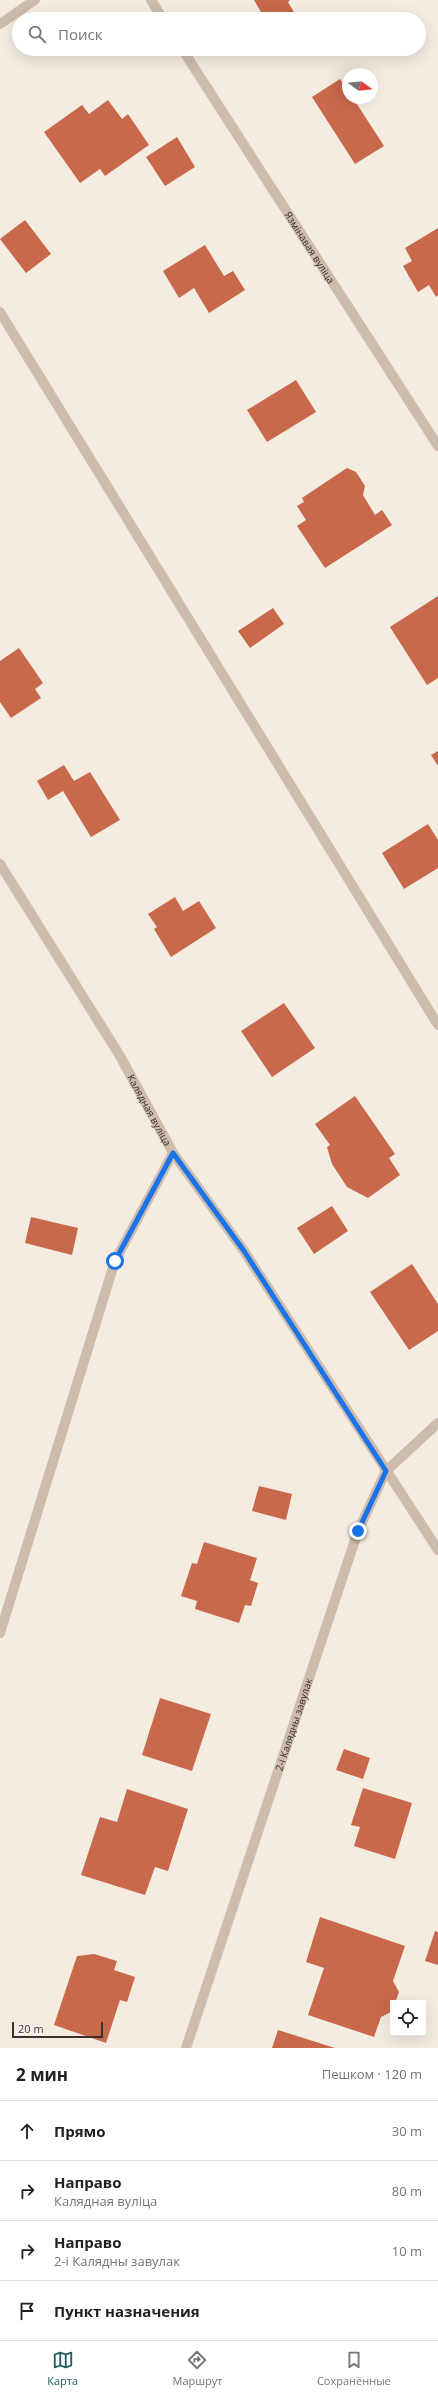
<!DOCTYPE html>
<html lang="ru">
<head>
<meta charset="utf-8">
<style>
	body { margin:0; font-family:"Open Sans",sans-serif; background:#f2f2f2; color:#202124 }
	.controls { position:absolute; right:12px; bottom:12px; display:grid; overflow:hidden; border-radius:0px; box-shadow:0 4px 16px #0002 }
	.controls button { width:36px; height:36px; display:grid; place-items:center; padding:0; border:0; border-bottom:1px solid #e0e0e0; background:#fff; color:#202124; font:20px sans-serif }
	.compass { position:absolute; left:342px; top:68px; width:36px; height:36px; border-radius:50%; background:#fff; box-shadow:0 4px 16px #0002; rotate:105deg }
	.scale { position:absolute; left:12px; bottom:10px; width:91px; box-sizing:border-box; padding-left:4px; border:2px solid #3b302b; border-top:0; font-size:11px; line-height:14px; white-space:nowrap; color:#3b302b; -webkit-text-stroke:3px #fbf5ee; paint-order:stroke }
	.stop { position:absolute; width:12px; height:12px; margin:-9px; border:3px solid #1a73e8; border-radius:50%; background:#fff }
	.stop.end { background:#1a73e8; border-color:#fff; box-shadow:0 1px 4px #0008 }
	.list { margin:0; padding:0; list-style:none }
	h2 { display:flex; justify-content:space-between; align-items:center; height:52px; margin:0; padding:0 16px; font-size:17px }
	h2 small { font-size:13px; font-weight:400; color:#757577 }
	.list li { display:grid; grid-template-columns:26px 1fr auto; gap:12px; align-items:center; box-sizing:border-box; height:60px; padding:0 16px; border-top:1px solid #e0e0e0 }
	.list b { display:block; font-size:15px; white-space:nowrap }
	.list p { margin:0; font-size:13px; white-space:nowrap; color:#757577 }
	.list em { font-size:13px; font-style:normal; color:#757577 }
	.icon { flex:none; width:22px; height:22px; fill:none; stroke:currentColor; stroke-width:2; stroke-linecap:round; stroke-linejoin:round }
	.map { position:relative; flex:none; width:438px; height:2048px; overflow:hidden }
	.search { position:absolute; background:#fff; box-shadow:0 4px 16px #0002; left:12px; right:12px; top:12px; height:44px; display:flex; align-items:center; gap:10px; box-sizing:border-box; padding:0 14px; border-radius:22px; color:#757577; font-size:15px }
	.sheet { height:292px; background:#fff }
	nav { display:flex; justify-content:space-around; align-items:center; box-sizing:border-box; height:56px; border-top:1px solid #e0e0e0; background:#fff; font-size:11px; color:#757577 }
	nav a { display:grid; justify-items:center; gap:2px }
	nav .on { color:#1f5a5e }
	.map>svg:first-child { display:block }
	.building { fill:#c8694b }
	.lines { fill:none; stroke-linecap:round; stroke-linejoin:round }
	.lane { stroke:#cdbbac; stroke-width:10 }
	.street { stroke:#cdbbac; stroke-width:10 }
	.route { stroke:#1a73e8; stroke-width:5 }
	.labels { text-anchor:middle; stroke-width:3; stroke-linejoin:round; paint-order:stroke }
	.street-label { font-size:10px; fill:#3b302b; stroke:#fbf5ee }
</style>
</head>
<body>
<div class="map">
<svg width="438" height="2048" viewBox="0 0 438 2048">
	<rect width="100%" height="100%" fill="#f4ebe1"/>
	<g class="building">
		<polygon points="254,0 290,0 288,2 298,19 265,19"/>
		<polygon points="340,79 348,91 348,98 353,98 384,146 355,164 312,97"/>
		<polygon points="108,100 122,119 128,114 149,145 105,176 100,169 80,183 44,132 82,105 89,114"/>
		<polygon points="177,137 195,167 165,186 146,157"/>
		<polygon points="25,220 51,254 26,273 0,239"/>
		<polygon points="438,228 438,295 436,297 429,285 418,292 403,266 412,261 405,248"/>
		<polygon points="205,245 224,276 233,271 245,290 209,313 194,288 179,298 163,271"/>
		<polygon points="296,380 316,412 267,442 247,410"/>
		<polygon points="347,468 356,472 365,486 363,495 375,515 382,510 392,525 325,568 297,526 306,520 297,506 304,502 302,498"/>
		<polygon points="438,596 438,678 427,685 390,627"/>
		<polygon points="273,608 284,624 250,648 238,631"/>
		<polygon points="19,648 43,683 35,689 41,698 11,718 0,702 0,661"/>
		<polygon points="438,751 438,766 431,755"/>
		<polygon points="64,765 74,781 90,772 120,820 91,837 63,791 48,800 37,781"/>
		<polygon points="428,824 438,840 438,868 404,889 382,853"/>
		<polygon points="175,897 183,911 199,901 216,928 171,957 154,929 157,927 148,914"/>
		<polygon points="284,1003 315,1048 272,1077 241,1031"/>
		<polygon points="355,1096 395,1154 389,1158 400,1175 368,1198 347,1187 332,1164 327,1147 330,1145 315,1124"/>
		<polygon points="332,1206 348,1231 314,1254 297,1228"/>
		<polygon points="31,1217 78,1228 72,1255 25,1243"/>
		<polygon points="412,1264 438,1304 438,1331 409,1350 370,1292"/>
		<polygon points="259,1486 292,1494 286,1520 252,1511"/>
		<polygon points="204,1542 257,1558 250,1580 258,1583 251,1606 245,1605 239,1623 195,1609 197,1601 181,1596 192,1563 197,1564"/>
		<polygon points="160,1698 211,1714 192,1771 142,1755"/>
		<polygon points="344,1749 370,1758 363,1779 336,1770"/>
		<polygon points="363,1788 412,1803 395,1859 354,1846 360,1827 351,1825"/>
		<polygon points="127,1789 188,1809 168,1871 155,1867 145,1895 81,1875 100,1817 117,1822"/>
		<polygon points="320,1917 405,1946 393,1981 399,1992 395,2003 393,2003 393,2011 381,2017 374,2037 308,2015 324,1968 306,1962"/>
		<polygon points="435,1931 438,1932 438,1965 425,1961"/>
		<polygon points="94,1954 117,1961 114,1970 135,1977 127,2002 120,2000 106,2043 54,2025 77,1956"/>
		<polygon points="278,2030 335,2048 272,2048"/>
	</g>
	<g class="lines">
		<g class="lane">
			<polyline points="0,312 438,1025"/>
			<polyline points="0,1633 115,1261 173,1153"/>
		</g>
		<g class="street">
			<polyline points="151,0 163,19"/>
			<polyline points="0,24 35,0"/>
			<path id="s1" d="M182 49 438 446"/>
			<path id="s2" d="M0 864 120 1056 173 1153 244 1251 438 1550"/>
			<path id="s3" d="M186 2048 358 1531 386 1471 438 1423"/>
		</g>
	</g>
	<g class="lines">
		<polyline class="route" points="115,1261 173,1153 244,1251 386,1471 358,1531"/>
	</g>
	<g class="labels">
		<g class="street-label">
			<text dy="4" stroke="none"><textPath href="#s1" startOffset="236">Язмінавая вуліца</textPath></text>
			<text dy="4" stroke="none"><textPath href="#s2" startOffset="288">Калядная вуліца</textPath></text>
			<text dy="4" stroke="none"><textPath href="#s3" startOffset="341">2-і Калядны завулак</textPath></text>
		</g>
	</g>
</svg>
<div class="controls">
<button><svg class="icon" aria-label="locate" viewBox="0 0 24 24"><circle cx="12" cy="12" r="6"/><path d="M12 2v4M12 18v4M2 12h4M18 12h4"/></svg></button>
</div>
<svg class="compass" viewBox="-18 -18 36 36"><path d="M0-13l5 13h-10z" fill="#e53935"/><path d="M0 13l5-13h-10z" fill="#757577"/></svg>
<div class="scale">20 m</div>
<div class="stop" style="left:115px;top:1261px"></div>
<div class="stop end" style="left:358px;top:1531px"></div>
<div class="search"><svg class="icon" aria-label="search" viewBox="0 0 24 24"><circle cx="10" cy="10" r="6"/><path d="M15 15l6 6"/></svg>Поиск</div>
</div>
<section class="sheet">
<h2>2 мин<small>Пешком · 120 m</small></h2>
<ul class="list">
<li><svg class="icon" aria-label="ahead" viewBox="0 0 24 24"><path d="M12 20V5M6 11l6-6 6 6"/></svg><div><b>Прямо</b></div><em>30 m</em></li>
<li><svg class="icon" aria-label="right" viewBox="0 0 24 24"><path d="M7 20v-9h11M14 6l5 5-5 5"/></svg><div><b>Направо</b><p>Калядная вуліца</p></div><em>80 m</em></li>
<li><svg class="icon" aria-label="right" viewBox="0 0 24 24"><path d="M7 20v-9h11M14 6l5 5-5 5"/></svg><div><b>Направо</b><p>2-і Калядны завулак</p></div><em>10 m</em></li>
<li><svg class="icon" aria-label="arrive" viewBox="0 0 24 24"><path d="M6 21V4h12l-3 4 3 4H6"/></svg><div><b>Пункт назначения</b></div></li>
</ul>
</section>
<nav>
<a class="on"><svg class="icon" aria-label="map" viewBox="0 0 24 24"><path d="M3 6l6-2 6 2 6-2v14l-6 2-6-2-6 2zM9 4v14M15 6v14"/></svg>Карта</a>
<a><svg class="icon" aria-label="directions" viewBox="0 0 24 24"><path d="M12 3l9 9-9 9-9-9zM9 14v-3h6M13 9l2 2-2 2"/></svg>Маршрут</a>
<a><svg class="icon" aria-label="saved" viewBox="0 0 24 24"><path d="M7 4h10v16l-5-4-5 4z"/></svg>Сохранённые</a>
</nav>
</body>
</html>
